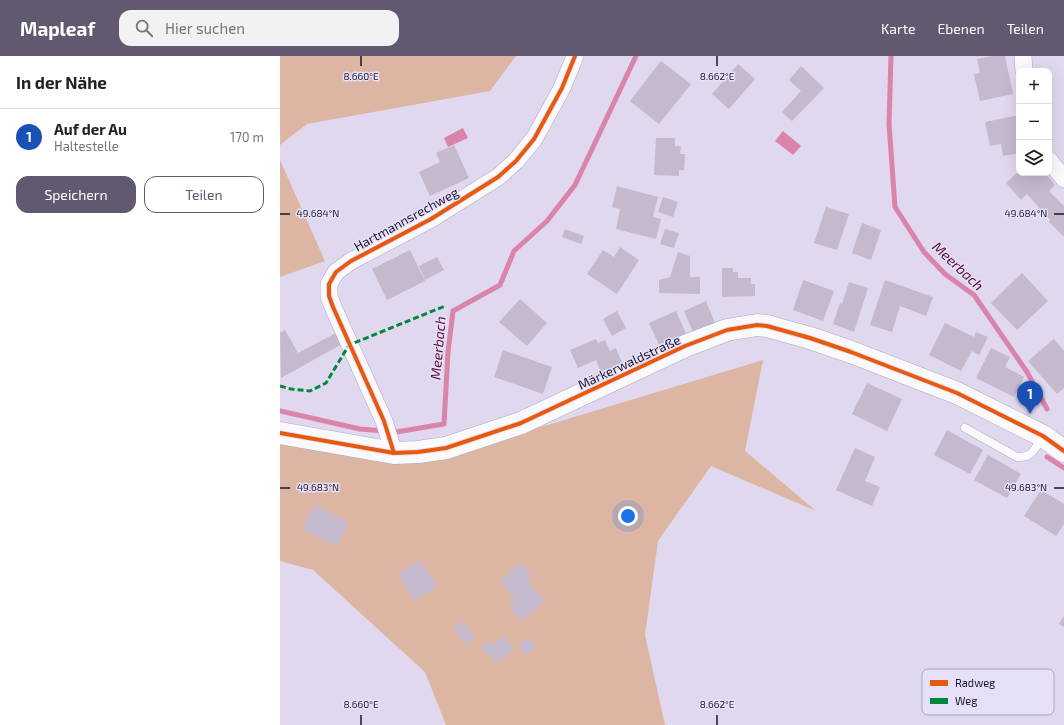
<!DOCTYPE html>
<html lang="de">
<head>
<meta charset="utf-8">
<style>
	body { margin:0; font-family:"Exo 2",sans-serif; background:#f2f2f2; color:#222 }
	.controls { position:absolute; right:12px; top:12px; display:grid; overflow:hidden; border-radius:8px; box-shadow:0 4px 16px #0002 }
	.controls button { width:36px; height:36px; display:grid; place-items:center; padding:0; border:0; border-bottom:1px solid #e0e0e0; background:#fff; color:#222; font:20px sans-serif }
	.you { position:absolute; left:348px; top:460px; width:14px; height:14px; margin:-10px; border:3px solid #fff; border-radius:50%; background:#1a73e8; box-shadow:0 0 0 6px #1a73e833 }
	.badge { display:grid; place-items:center; width:26px; height:26px; border-radius:50%; background:#61596f; color:#fff; font-size:13px; font-weight:700 }
	.pin { position:absolute; translate:-50% -33px; filter:drop-shadow(0 1px 2px #0008) }
	.pin::after { content:''; position:absolute; top:21px; width:14px; height:12px; background:inherit; clip-path:polygon(0 0,100% 0,50% 100%) }
	.list { margin:0; padding:0; list-style:none }
	h2 { display:flex; justify-content:space-between; align-items:center; height:52px; margin:0; padding:0 16px; font-size:17px }
	h2 small { font-size:13px; font-weight:400; color:#767676 }
	.list li { display:grid; grid-template-columns:26px 1fr auto; gap:12px; align-items:center; box-sizing:border-box; height:56px; padding:0 16px; border-top:1px solid #e0e0e0 }
	.list b { display:block; font-size:15px; white-space:nowrap }
	.list p { margin:0; font-size:13px; white-space:nowrap; color:#767676 }
	.list em { font-size:13px; font-style:normal; color:#767676 }
	.actions { display:flex; gap:8px; padding:12px 16px }
	.actions a { flex:1; padding:9px 0; border:1px solid #61596f; border-radius:12px; text-align:center; font-size:14px; color:#61596f }
	.actions .main { background:#61596f; color:#fff }
	.icon { flex:none; width:22px; height:22px; fill:none; stroke:currentColor; stroke-width:2; stroke-linecap:round; stroke-linejoin:round }
	.map { position:relative; flex:none; width:784px; height:669px; overflow:hidden }
	header { display:flex; align-items:center; gap:24px; box-sizing:border-box; height:56px; padding:0 20px; background:#61596f; color:#fff }
	header strong { font-size:19px }
	nav { display:flex; gap:22px; margin-inline-start:auto; font-size:14px }
	.search { width:280px; height:36px; background:#f2f2f2; display:flex; align-items:center; gap:10px; box-sizing:border-box; padding:0 14px; border-radius:12px; color:#767676; font-size:15px }
	main { display:flex }
	aside { flex:1; background:#fff }
	.map>svg:first-child { display:block }
	.green { fill:#ddb6a3 }
	.water { fill:#da84a9 }
	.lines { fill:none; stroke-linecap:round; stroke-linejoin:round }
	.stream { stroke:#da84a9; stroke-width:5 }
	.building { fill:#c4b9cd }
	.lane-casing { stroke:#b1a9be; stroke-width:9 }
	.street-casing { stroke:#b1a9be; stroke-width:18 }
	.secondary-casing { stroke:#b1a9be; stroke-width:23 }
	.lane { stroke:#faf9fc; stroke-width:8 }
	.street { stroke:#faf9fc; stroke-width:17 }
	.secondary { stroke:#faf9fc; stroke-width:22 }
	.quiet { stroke:#00873e; stroke-width:3; stroke-dasharray:6 3; stroke-linecap:butt }
	.cycleway-casing { stroke:#e7e0f9; stroke-width:6 }
	.cycleway { stroke:#e8590c; stroke-width:4 }
	.ticks { fill:none; stroke:#1d152b; stroke-width:1.5 }
	.labels { text-anchor:middle; stroke-width:3; stroke-linejoin:round; paint-order:stroke }
	.street-label { font-size:13px; fill:#1d152b; stroke:#e7e0f9 }
	.water-label { font-size:14px; font-style:italic; fill:#5a0d30; stroke:#e7e0f9 }
	.key { fill:#e7e0f9; stroke:#aaa3bb; stroke-width:1 }
	.key-label { font-size:11px; fill:#1d152b }
	.ticks-label { font-size:10px; text-anchor:middle; fill:#1d152b; stroke:#e7e0f9; stroke-width:3; stroke-linejoin:round; paint-order:stroke }
</style>
</head>
<body>
<header>
<strong>Mapleaf</strong>
<div class="search"><svg class="icon" aria-label="search" viewBox="0 0 24 24"><circle cx="10" cy="10" r="6"/><path d="M15 15l6 6"/></svg>Hier suchen</div>
<nav><a>Karte</a><a>Ebenen</a><a>Teilen</a></nav>
</header>
<main>
<aside>
<h2>In der Nähe<small></small></h2>
<ul class="list">
<li><span class="badge" style="background:#1a4fb4">1</span><div><b>Auf der Au</b><p>Haltestelle</p></div><em>170 m</em></li>
</ul>
<div class="actions"><a class="main">Speichern</a><a>Teilen</a></div>
</aside>
<div class="map">
<svg width="784" height="669" viewBox="0 0 784 669">
	<rect width="100%" height="100%" fill="#e0d8ee"/>
	<g class="green">
		<polygon points="0,0 236,0 210,35 27,68 0,89"/>
		<polygon points="0,104 45,205 0,221"/>
		<polygon points="483,304 465,395 536,455 431,410 378,485 365,579 385,669 166,669 145,616 33,514 0,505 0,384 126,408 271,368"/>
	</g>
	<g class="water">
		<polygon points="183,72 188,82 168,91 164,82"/>
		<polygon points="503,75 521,90 513,99 495,85"/>
	</g>
	<g class="lines">
		<g class="stream">
			<polyline points="611,0 609,68 615,151 644,196 665,218 694,239 747,316 767,353"/>
			<polyline points="0,355 80,373 116,376 164,368 168,296 173,255 220,229 234,195 267,165 295,129 356,0"/>
			<polyline points="767,401 784,412"/>
		</g>
	</g>
	<g class="building">
		<polygon points="712,0 725,0 733,38 700,45 694,18 700,17 697,3"/>
		<polygon points="381,5 411,28 379,68 350,45"/>
		<polygon points="458,8 475,23 449,53 432,38"/>
		<polygon points="521,10 544,32 512,65 502,56 521,35 509,24"/>
		<polygon points="739,59 739,97 723,100 721,88 710,90 705,66"/>
		<polygon points="376,82 395,82 395,90 401,90 400,98 405,98 404,114 399,114 399,120 374,119"/>
		<polygon points="174,89 189,122 150,140 139,116 160,106 156,97"/>
		<polygon points="739,115 739,117 765,117 775,129 769,135 784,150 784,181 769,166 770,164 747,138 741,144 726,127"/>
		<polygon points="337,130 378,141 373,161 381,163 376,183 336,173 340,153 332,151"/>
		<polygon points="383,141 398,146 393,161 378,156"/>
		<polygon points="546,151 569,158 557,194 534,187"/>
		<polygon points="582,167 601,174 591,204 572,197"/>
		<polygon points="285,173 304,180 301,188 282,181"/>
		<polygon points="385,173 399,177 394,192 380,188"/>
		<polygon points="340,191 359,204 337,238 307,218 323,194 334,201"/>
		<polygon points="130,194 145,225 107,244 92,213"/>
		<polygon points="398,196 410,200 410,221 420,221 420,238 379,237 379,224 390,221"/>
		<polygon points="157,201 164,214 145,224 139,210"/>
		<polygon points="442,212 453,212 453,216 458,216 458,222 471,222 471,228 475,228 475,240 442,241"/>
		<polygon points="742,217 768,245 737,274 711,247"/>
		<polygon points="523,224 554,235 543,265 513,254"/>
		<polygon points="605,224 653,241 646,260 620,250 612,276 590,269"/>
		<polygon points="569,226 588,232 574,276 553,268 560,247 562,248"/>
		<polygon points="240,243 267,267 247,290 219,266"/>
		<polygon points="426,245 435,267 413,276 404,255"/>
		<polygon points="337,255 346,272 332,280 323,263"/>
		<polygon points="396,255 407,280 380,291 369,267"/>
		<polygon points="665,267 694,281 696,276 708,281 699,299 692,295 681,315 649,299"/>
		<polygon points="5,274 18,297 56,277 62,288 1,322 0,277"/>
		<polygon points="316,283 318,287 325,284 330,295 336,292 342,307 321,316 316,304 298,312 290,294"/>
		<polygon points="774,283 784,295 784,332 777,338 748,305"/>
		<polygon points="711,292 730,301 725,311 744,321 734,341 696,322"/>
		<polygon points="223,294 272,311 263,338 214,321"/>
		<polygon points="587,327 622,343 607,375 572,358"/>
		<polygon points="667,374 703,394 690,418 654,399"/>
		<polygon points="575,392 595,401 585,425 600,431 592,450 556,434"/>
		<polygon points="708,399 741,418 727,442 694,424"/>
		<polygon points="761,434 784,448 784,468 776,480 744,460"/>
		<polygon points="34,449 69,466 57,490 22,473"/>
		<polygon points="140,504 157,530 134,545 117,518"/>
		<polygon points="241,507 252,520 247,524 265,546 241,565 229,549 235,544 220,524"/>
		<polygon points="784,560 784,571 779,568"/>
		<polygon points="183,565 195,581 185,588 173,572"/>
		<polygon points="223,580 234,593 217,607 208,597 206,597 200,591 207,585 211,590"/>
		<polygon points="249,582 256,591 245,599 238,590"/>
	</g>
	<g class="lines">
		<g class="lane-casing">
			<path id="lane" d="M685 372 737 401C753 402 755 392 762 381"/>
		</g>
		<g class="street-casing">
			<g id="street">
				<polyline points="743,0 744,15"/>
				<polyline points="769,104 784,123"/>
				<polyline points="114,397 104,365 53,251 49,240 49,228 56,216 71,205 151,163 218,121 236,105 254,83 282,32 295,0"/>
			</g>
		</g>
		<g class="secondary-casing">
			<polyline id="secondary" points="0,377 114,397 138,396 166,392 241,367 405,290 447,274 477,269 487,270 530,282 571,296 677,337 763,380 784,395"/>
		</g>
		<use href="#lane" class="lane"/>
		<use href="#street" class="street"/>
		<use href="#secondary" class="secondary"/>
		<polyline class="quiet" points="0,330 11,333 30,335 46,327 69,289 165,250"/>
		<g class="cycleway-casing">
			<g id="cycleway">
				<polyline points="0,377 114,397 138,396 166,392 241,367 405,290 447,274 477,269 487,270 530,282 571,296 677,337 763,380 784,395"/>
				<polyline points="114,397 104,365 53,251 49,240 49,228 56,216 71,205 151,163 218,121 236,105 254,83 282,32 295,0"/>
			</g>
		</g>
		<use href="#cycleway" class="cycleway"/>
	</g>
	<path class="ticks" d="M81 0V10M437 0V10M0 158H10M774 158H784M0 432H10M774 432H784M81 659V669M437 659V669"/>
	<g class="labels">
		<g class="street-label">
			<text transform="translate(126 163) rotate(-29)" y="5">Hartmannsrechweg</text>
			<text transform="translate(349 306) rotate(-25)" y="5">Märkerwaldstraße</text>
		</g>
		<g class="water-label">
			<text transform="translate(678 210) rotate(43)" y="5">Meerbach</text>
			<text transform="translate(158 292) rotate(-85)" y="5">Meerbach</text>
		</g>
	</g>
	<rect x="642" y="613" width="132" height="46" rx="6" class="key"/>
	<rect x="650" y="624" width="18" height="6" fill="#e8590c"/>
	<rect x="650" y="642" width="18" height="6" fill="#00873e"/>
	<g class="key-label">
		<text x="675" y="631">Radweg</text>
		<text x="675" y="649">Weg</text>
	</g>
	<g class="ticks-label">
		<text x="81" y="24">8.660°E</text>
		<text x="437" y="24">8.662°E</text>
		<text x="38" y="161">49.684°N</text>
		<text x="746" y="161">49.684°N</text>
		<text x="38" y="435">49.683°N</text>
		<text x="746" y="435">49.683°N</text>
		<text x="81" y="652">8.660°E</text>
		<text x="437" y="652">8.662°E</text>
	</g>
</svg>
<div class="controls">
<button>+</button>
<button>−</button>
<button><svg class="icon" aria-label="layers" viewBox="0 0 24 24"><path d="M12 4l9 5-9 5-9-5zM3 14l9 5 9-5"/></svg></button>
</div>
<div class="you"></div>
<div class="pin badge" style="left:750px;top:358px;background:#1a4fb4">1</div>
</div>
</main>
</body>
</html>
